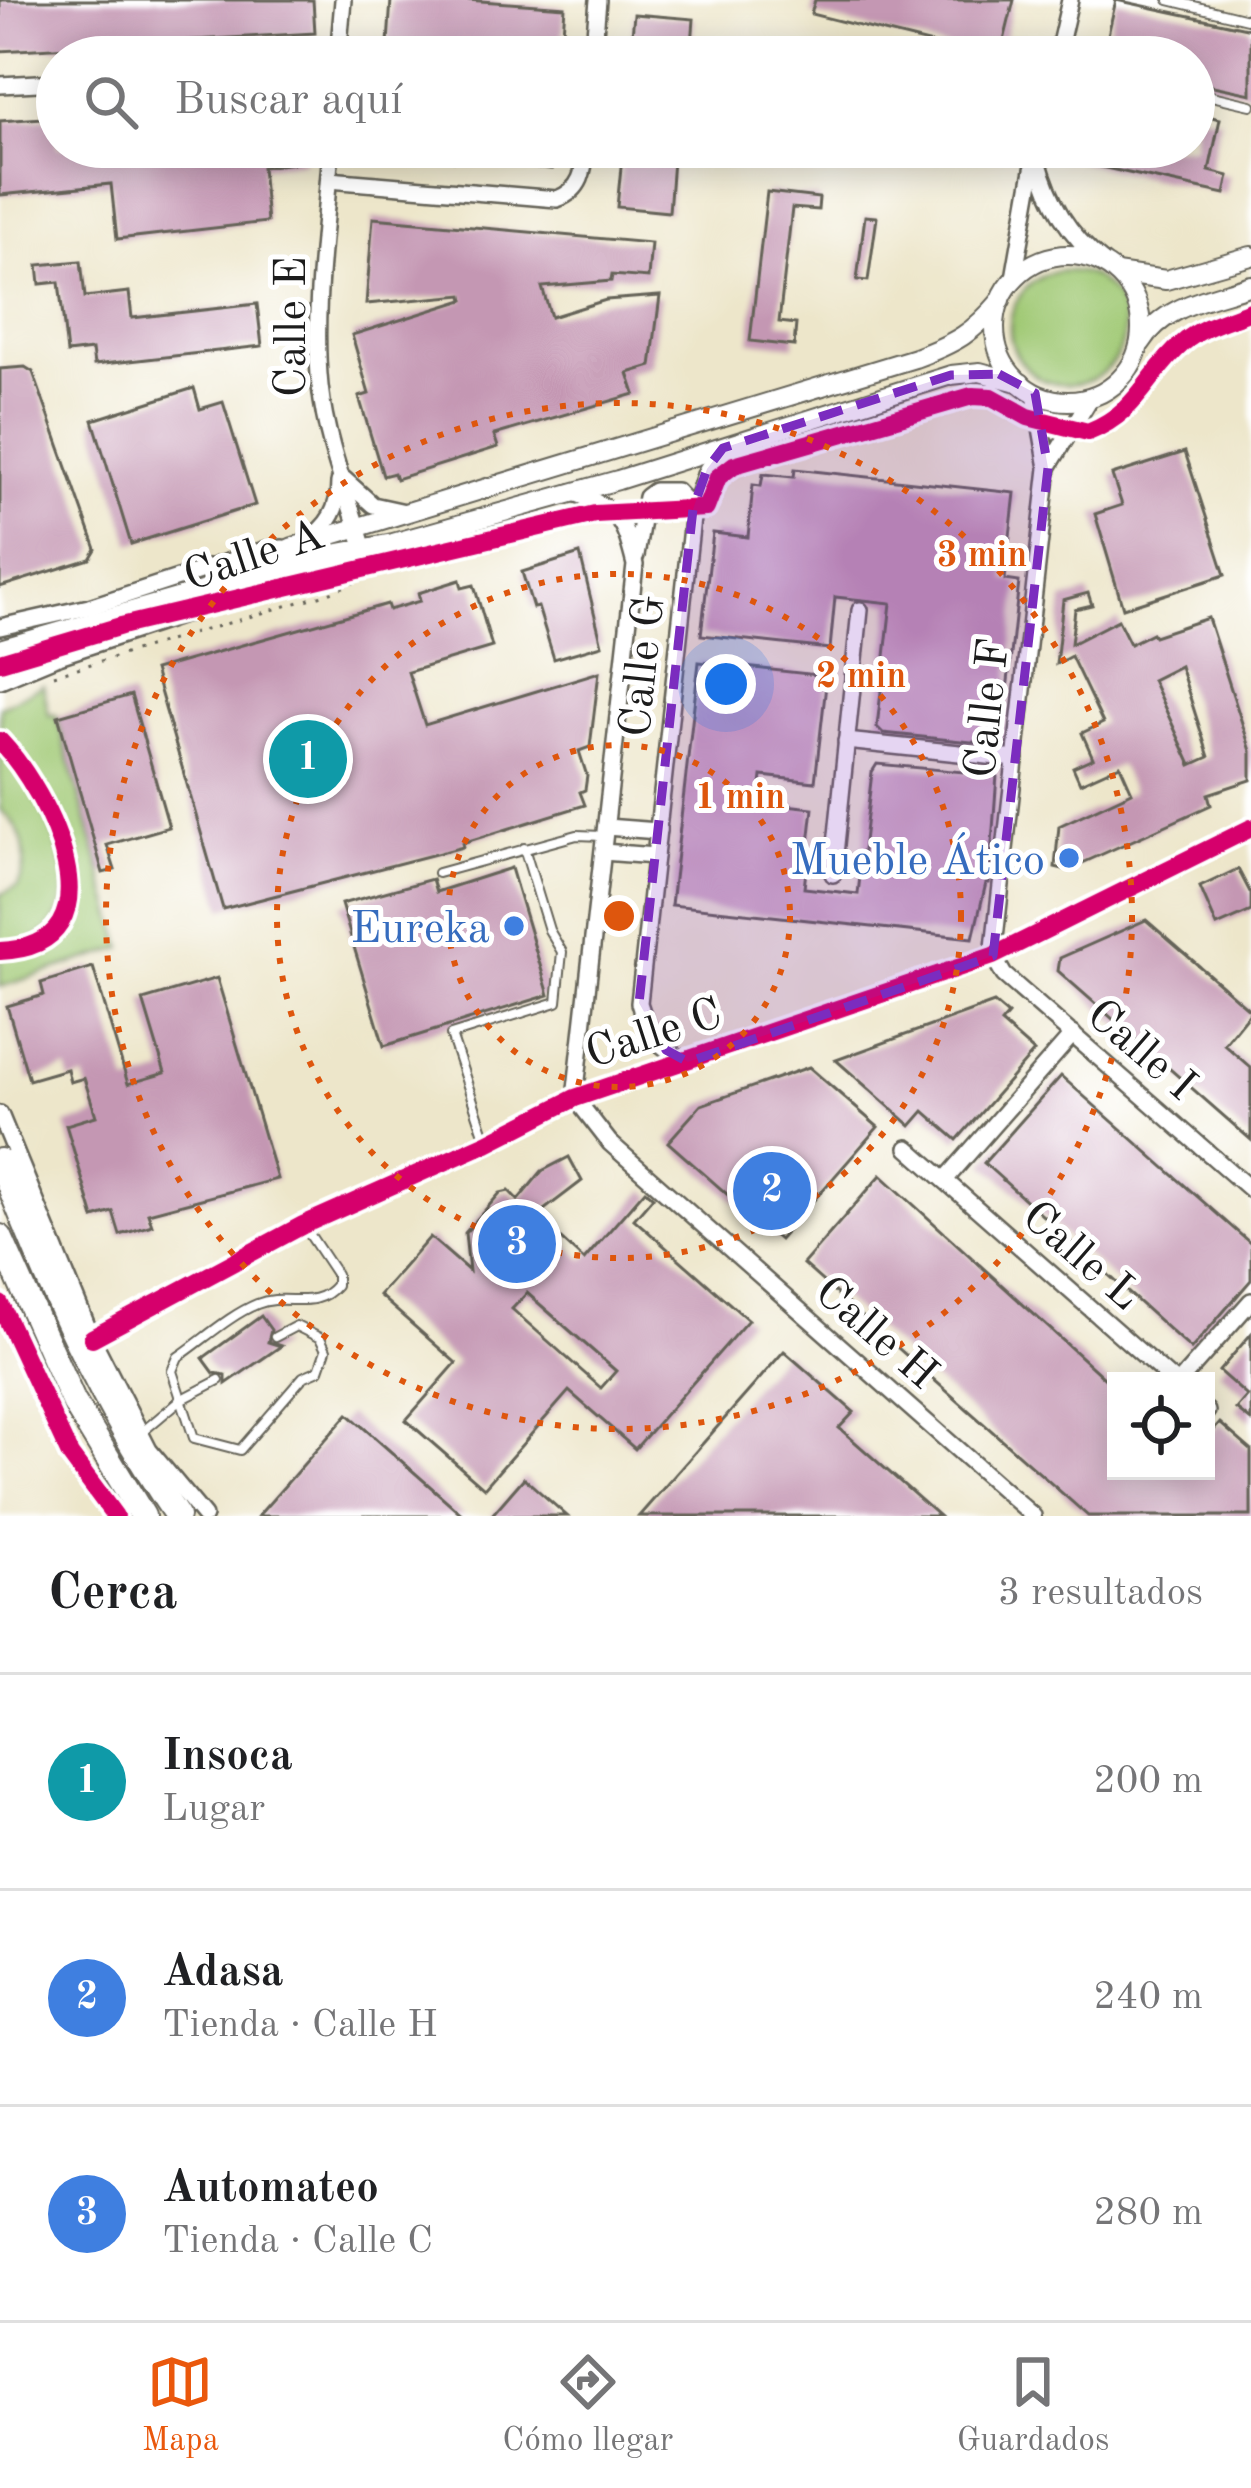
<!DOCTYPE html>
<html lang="es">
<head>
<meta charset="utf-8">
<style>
	body { margin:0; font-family:"Old Standard TT",serif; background:#f6f6f6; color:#202124 }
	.controls { position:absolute; right:36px; bottom:36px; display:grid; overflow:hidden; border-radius:0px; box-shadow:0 6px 30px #0003 }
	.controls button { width:108px; height:108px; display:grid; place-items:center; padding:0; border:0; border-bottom:3px solid #e0e0e0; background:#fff; color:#202124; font:60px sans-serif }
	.you { position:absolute; left:726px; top:684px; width:42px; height:42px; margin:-30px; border:9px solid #fff; border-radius:50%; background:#1a73e8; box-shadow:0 0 0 18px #1a73e833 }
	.badge { display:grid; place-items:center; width:78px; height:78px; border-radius:50%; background:#ea580c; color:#fff; font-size:39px; font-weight:700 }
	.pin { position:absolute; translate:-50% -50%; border:6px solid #fff; box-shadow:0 3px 12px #0006 }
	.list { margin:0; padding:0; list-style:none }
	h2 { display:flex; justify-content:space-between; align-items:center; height:156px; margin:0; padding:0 48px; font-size:51px }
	h2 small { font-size:39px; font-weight:400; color:#757577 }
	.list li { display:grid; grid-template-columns:78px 1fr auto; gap:36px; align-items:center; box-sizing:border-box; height:216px; padding:0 48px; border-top:3px solid #e0e0e0 }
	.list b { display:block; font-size:45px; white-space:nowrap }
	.list p { margin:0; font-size:39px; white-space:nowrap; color:#757577 }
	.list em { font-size:39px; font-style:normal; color:#757577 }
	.icon { flex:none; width:66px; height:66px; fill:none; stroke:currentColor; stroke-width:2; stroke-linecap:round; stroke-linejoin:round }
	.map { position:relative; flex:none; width:1251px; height:1516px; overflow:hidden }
	.search { position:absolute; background:#fff; box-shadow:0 6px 30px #0003; left:36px; right:36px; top:36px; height:132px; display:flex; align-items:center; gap:30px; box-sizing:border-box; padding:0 42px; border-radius:66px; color:#757577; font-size:45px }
	.sheet { height:804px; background:#fff }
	nav { display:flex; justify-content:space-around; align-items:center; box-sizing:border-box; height:168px; border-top:3px solid #e0e0e0; background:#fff; font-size:33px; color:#757577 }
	nav a { display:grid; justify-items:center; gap:6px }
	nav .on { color:#ea580c }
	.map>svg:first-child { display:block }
	.green { fill:#a0c974; stroke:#5e7248; stroke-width:3 }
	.building { fill:#c497b3; fill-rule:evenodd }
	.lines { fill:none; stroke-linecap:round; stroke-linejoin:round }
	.service-casing { stroke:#656359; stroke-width:12 }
	.minor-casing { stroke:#656359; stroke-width:20 }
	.tertiary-casing { stroke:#656359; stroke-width:22 }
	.trunk-casing { stroke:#656359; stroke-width:28 }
	.path { stroke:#656359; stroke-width:3; stroke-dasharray:3 9; stroke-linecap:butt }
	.service { stroke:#fff; stroke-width:8 }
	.minor { stroke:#fff; stroke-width:15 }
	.tertiary { stroke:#fff; stroke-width:18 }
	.trunk { stroke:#fff; stroke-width:24 }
	.cycleway-casing { stroke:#fff; stroke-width:26 }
	.cycleway { stroke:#d6006c; stroke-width:18 }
	.marked { fill:#7b2cbf; fill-opacity:0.2; stroke:#7b2cbf; stroke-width:9; stroke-dasharray:24 15; stroke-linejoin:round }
	.ring { fill:none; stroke:#de560d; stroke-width:6; stroke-dasharray:6 12 }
	.shop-dot { fill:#3f7fe0; stroke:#fff; stroke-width:4.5 }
	.labels { text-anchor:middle; stroke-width:10; stroke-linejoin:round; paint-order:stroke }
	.street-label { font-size:45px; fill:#1c1c1c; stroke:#fff }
	.shop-label { font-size:45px; fill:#366cbe; stroke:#fff; text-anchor:end }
	.centre { fill:#de560d; stroke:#fff; stroke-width:6 }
	.ring-label { font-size:36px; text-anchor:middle; font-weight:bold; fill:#de560d; stroke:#fff; stroke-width:10; stroke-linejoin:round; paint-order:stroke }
</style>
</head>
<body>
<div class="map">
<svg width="1251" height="1516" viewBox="0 0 1251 1516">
	<rect width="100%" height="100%" fill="#fff"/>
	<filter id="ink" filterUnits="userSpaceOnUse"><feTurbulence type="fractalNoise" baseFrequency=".00833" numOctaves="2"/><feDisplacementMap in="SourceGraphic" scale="24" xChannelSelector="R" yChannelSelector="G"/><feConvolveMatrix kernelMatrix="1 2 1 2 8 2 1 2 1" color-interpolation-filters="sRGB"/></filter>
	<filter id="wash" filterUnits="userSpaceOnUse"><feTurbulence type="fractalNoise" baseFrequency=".004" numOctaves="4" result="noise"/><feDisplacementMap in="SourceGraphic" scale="48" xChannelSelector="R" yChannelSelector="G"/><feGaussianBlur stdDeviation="2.7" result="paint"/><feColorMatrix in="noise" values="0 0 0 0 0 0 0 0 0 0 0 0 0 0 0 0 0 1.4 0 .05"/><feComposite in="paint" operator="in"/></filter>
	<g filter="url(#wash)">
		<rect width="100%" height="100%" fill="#ede6ca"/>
		<g class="green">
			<circle cx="1067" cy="328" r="57"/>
			<path d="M43 685 49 715H56L123 948 0 987V957C22 956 44 947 59 930 95 887 61 821 36 781 27 766 8 752 1 736 0 729 0 715 0 707Z"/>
			<path d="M0 748C34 787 91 878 51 926 38 941 19 948 0 948V895L18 886C31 859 24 828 0 810Z"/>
		</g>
		<g id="blocks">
			<g class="building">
				<polygon points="0,0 313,0 315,33 0,51"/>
				<polygon points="391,0 466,0 565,7 561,57 387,57"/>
				<polygon points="815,0 1014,0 1000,57 985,57 811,14"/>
				<polygon points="1116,0 1251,29 1251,94 1194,82 1194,57 1103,57"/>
				<polygon points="634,14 694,19 691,57 630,57"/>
				<polygon points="1194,113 1220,119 1209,171 1229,176 1225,194 1078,162 1079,147 1194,147"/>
				<polygon points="57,117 57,147 304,147 304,162 262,167 267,222 117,239 111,184 0,195 0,121"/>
				<polygon points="399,147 553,147 552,169 398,156"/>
				<polygon points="623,147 674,147 669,212 617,207"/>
				<polygon points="767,192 819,198 818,210 792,208 779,322 796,324 794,346 750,341"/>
				<polygon points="865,216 877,217 868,281 857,280"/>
				<polygon points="373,218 651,243 648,278 612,275 611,281 542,287 551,317 606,300 660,296 651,366 628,373 635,394 494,435 498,447 396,479 394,473 383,476 359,397 369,394 352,335 464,300 463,295 366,304"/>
				<polygon points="81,261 85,297 129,292 132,318 257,304 262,346 94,365 92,350 67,353 59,282 40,284 38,265"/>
				<polygon points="25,367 33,372 96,549 90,559 0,587 0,369"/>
				<polygon points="194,388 200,409 223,402 255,505 131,544 93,420"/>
				<polygon points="1185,452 1225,575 1123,608 1095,514 1122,505 1112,475"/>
				<polygon points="795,469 1015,493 1005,580 1019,582 1001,745 883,733 877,727 891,603 835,597 830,649 701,635 713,533 748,537 753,485 761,486 763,474 794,477"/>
				<polygon points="580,554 602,645 554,659 538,607 533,608 522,572"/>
				<polygon points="460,580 462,588 474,585 492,647 408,672 425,725 599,672 590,747 579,751 587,776 585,790 580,792 585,805 462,843 463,847 223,909 154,670 387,604 389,610 420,601 418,593"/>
				<path d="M1088 593 1092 605 1075 609 1071 644 1118 620 1130 644 1152 633 1154 636 1208 618 1251 751V780L1208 794 1211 805 1067 870 1055 867 1059 826 1132 792 1120 765 1080 783 1073 767 1093 758 1082 733 1103 723 1071 656 1056 664 1063 600ZM1180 666 1209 757 1191 765 1152 680Z"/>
				<polygon points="699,662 827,676 815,782 762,776 759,802 813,808 804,888 858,894 872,772 877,764 997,775 989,883 986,883 973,938 671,905"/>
				<polygon points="131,695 169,827 107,845 115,870 103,873 58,716"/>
				<polygon points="511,868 549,995 384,1046 341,904 432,879 436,892"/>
				<polygon points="1238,869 1251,894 1251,911 1217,926 1200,887"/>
				<polygon points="1146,920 1251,1011 1224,1044 1251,1068 1251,1140 1058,971 1060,958"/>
				<polygon points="93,967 128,1084 165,1073 143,1000 217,978 277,1179 148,1213 152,1225 120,1235 113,1212 94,1218 66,1125 96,1116 84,1078 70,1082 67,1069 29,1080 7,1006 44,995 41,983"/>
				<polygon points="994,1003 1008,1015 1001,1023 1034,1052 957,1140 924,1111 911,1126 836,1060"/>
				<polygon points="809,1067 878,1127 779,1240 668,1142 701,1105"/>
				<polygon points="1061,1076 1251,1244 1251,1280 1191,1349 984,1163"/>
				<path d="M569 1157 582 1181 536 1216 584 1260 645 1190 653 1197 634 1219 748 1320 635 1449 569 1391 484 1488 406 1420 456 1363 379 1295 430 1237 469 1271 465 1233 500 1193 509 1191 518 1200 542 1171ZM527 1293 616 1371 601 1388 512 1309Z"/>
				<polygon points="881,1175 1116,1389 1116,1471 1206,1471 1206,1439 1220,1423 1251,1450 1251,1516 1088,1516 803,1264"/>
				<polygon points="261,1316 271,1330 268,1342 281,1346 226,1384 226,1375 214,1373 203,1358"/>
				<polygon points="1251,1334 1251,1421 1236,1409 1247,1396 1219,1371"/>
				<polygon points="784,1351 854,1412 839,1428 939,1516 639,1516"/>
				<polygon points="348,1414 464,1516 258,1516"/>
				<polygon points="524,1478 567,1516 491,1516"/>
			</g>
		</g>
	</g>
	<g filter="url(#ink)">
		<use href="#blocks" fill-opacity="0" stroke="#656359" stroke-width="3"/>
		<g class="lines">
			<g class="service-casing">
				<g id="service">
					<polyline points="1169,0 1251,20"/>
					<polyline points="1194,92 1251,105"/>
					<polyline points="438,873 577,835 603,836"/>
					<polyline points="487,1143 451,1035 557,1002 562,952 549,930 524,848"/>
					<path d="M275 1337 296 1326 320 1338 326 1350 319 1370 303 1377 240 1450 194 1438 172 1371 178 1357C203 1340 230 1315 257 1304 286 1292 314 1312 336 1285V1274L304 1226"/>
					<polyline points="141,1433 179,1401 219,1380"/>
				</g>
			</g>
			<g class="minor-casing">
				<g id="minor">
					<polyline points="338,57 343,0"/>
					<polyline points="593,57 598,0"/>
					<polyline points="1057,57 1070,0"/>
					<polyline points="0,85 57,82"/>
					<path d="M331 147C326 225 312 308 320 386 326 442 347 493 363 546"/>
					<path d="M1037 157C1050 203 1067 234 1104 263"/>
					<path d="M329 180 557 199C582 190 584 171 586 147"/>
					<polyline points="1014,278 1037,147"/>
					<polyline points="1049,466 1091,397"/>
					<polyline points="344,479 373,505 405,512"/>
					<path d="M572 492C619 510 623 517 635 565L575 1098"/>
					<path d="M306 540C329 527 339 508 339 482"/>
					<polyline points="636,556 646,497 654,491 676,491 693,509"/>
					<polyline points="0,627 89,607 267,549 283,548"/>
					<polyline points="0,680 53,658 382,549"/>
					<polyline points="846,741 1016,759"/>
					<polyline points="606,827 658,831"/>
					<polyline points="603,852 655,856"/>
					<polyline points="833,874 860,610"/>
					<polyline points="993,956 1048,468 1035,393"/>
					<polyline points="993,956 1004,975 1251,1190"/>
					<path d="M688 1062C657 1046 649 1036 639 1003L693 509 707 469 723 448"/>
					<polyline points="575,1098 610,1143 1033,1516"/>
					<polyline points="0,1114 92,1338 149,1450 204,1516"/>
					<polyline points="908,1148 1173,1381"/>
					<polyline points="945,1180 1073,1034"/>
					<polyline points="92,1338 303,1225 487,1143 575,1098 993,956 1251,828"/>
					<polyline points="1180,1381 1251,1301"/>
					<polyline points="1206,1410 1207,1411"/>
				</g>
			</g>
			<g class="tertiary-casing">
				<g id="tertiary">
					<circle cx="1068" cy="328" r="73"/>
					<polyline points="1116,273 1166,280 1251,256"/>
					<path d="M1141 343C1165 304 1210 299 1251 285"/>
					<path d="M248 568 293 547 915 358C956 343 973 333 1001 300"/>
					<polyline points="0,649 323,556 393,543 618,480 951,375 980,372 1021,383"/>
				</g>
			</g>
			<g class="trunk-casing">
				<g id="trunk">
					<path d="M0 1161C48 1285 101 1405 177 1516"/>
					<polyline points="0,1237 73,1401 143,1516"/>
				</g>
			</g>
			<polyline class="path" points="54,675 326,594 428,553"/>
			<use href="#service" class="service"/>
			<use href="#minor" class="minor"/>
			<use href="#tertiary" class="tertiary"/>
			<use href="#trunk" class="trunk"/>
			<g class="cycleway-casing">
				<g id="cycleway">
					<path d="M0 662 121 626 595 514 706 508 718 477 734 465 972 396 992 397 1028 417 1088 432C1139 412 1146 375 1183 343 1202 326 1228 320 1251 311"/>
					<path d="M0 741C48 791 127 946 0 951"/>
					<polyline points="0,1304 70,1455 115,1516"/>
					<polyline points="92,1338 303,1225 487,1143 575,1098 993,956 1251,828"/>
				</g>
			</g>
			<use href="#cycleway" class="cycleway"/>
		</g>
	</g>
	<path class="marked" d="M999 374 1035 393 1048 468 993 956 688 1062 666 1050 639 1003 693 509 707 469 723 448 951 375Z"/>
	<g class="ring">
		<circle cx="619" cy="916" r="171"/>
		<circle cx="619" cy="916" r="342"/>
		<circle cx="619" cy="916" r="513"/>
	</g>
	<g class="shop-dot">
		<circle cx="1069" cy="858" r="12"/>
		<circle cx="514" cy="926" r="12"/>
	</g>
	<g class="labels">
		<g class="street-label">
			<text transform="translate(289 327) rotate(-90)" y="16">Calle E</text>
			<text transform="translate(253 553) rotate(-18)" y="16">Calle A</text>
			<text transform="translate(640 666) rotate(-84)" y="16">Calle G</text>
			<text transform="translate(985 708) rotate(-84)" y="16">Calle F</text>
			<text transform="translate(653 1031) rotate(-18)" y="16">Calle C</text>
			<text transform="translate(1143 1048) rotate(41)" y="16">Calle I</text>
			<text transform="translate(1083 1254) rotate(41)" y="16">Calle L</text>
			<text transform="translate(878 1331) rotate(41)" y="16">Calle H</text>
		</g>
		<g class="shop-label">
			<text x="1045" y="874">Mueble Ático</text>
			<text x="490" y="942">Eureka</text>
		</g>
	</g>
	<circle cx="619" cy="916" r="18" class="centre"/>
	<g class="ring-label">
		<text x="982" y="566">3 min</text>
		<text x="861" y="687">2 min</text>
		<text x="740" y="808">1 min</text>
	</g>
</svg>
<div class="controls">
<button><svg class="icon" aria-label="locate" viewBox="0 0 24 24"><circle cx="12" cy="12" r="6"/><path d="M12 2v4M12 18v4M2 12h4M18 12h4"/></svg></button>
</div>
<div class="you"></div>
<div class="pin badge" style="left:308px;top:759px;background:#0f9aa8">1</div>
<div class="pin badge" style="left:772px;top:1191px;background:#3f7fe0">2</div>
<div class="pin badge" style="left:517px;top:1244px;background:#3f7fe0">3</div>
<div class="search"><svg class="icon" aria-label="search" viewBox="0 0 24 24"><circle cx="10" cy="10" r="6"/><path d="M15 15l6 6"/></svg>Buscar aquí</div>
</div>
<section class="sheet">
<h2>Cerca<small>3 resultados</small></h2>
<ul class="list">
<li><span class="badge" style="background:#0f9aa8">1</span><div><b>Insoca</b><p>Lugar</p></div><em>200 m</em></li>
<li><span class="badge" style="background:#3f7fe0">2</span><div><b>Adasa</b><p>Tienda · Calle H</p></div><em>240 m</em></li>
<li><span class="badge" style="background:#3f7fe0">3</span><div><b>Automateo</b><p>Tienda · Calle C</p></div><em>280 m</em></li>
</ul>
</section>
<nav>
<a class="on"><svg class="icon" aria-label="map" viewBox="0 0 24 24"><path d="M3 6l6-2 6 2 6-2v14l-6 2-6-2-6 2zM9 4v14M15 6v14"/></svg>Mapa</a>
<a><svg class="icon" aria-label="directions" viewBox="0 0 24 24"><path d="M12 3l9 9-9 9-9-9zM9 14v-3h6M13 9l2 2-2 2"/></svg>Cómo llegar</a>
<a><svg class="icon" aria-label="saved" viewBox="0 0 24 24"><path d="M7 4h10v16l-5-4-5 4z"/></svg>Guardados</a>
</nav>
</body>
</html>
